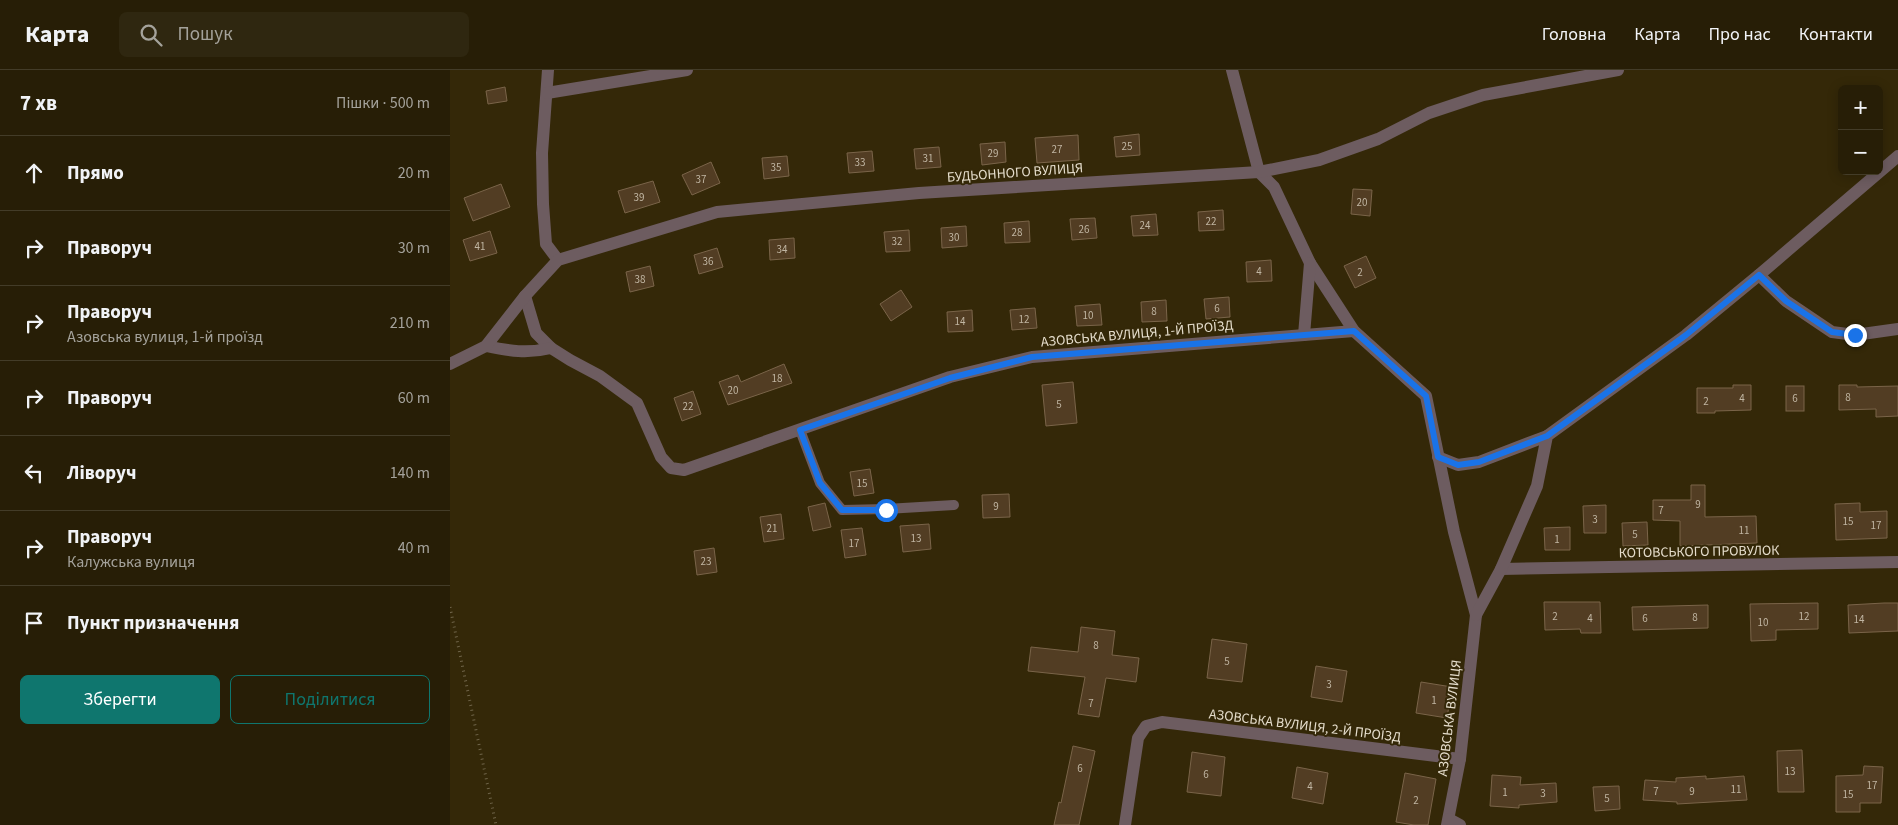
<!DOCTYPE html>
<html lang="uk">
<head>
<meta charset="utf-8">
<style>
	body { margin:0; font-family:"Source Sans 3",sans-serif; background:#2f2710; color:#f1f3f6 }
	.controls { position:absolute; right:15px; top:15px; display:grid; overflow:hidden; border-radius:8px; box-shadow:0 2px 12px #0003 }
	.controls button { width:45px; height:45px; display:grid; place-items:center; padding:0; border:0; border-bottom:1px solid #433c28; background:#271e06; color:#f1f3f6; font:25px sans-serif }
	.stop { position:absolute; width:15px; height:15px; margin:-11px; border:4px solid #1a73e8; border-radius:50%; background:#fff }
	.stop.end { background:#1a73e8; border-color:#fff; box-shadow:0 1px 5px #0008 }
	.list { margin:0; padding:0; list-style:none }
	h2 { display:flex; justify-content:space-between; align-items:center; height:65px; margin:0; padding:0 20px; font-size:21px }
	h2 small { font-size:16px; font-weight:400; color:#a4a29b }
	.list li { display:grid; grid-template-columns:32px 1fr auto; gap:15px; align-items:center; box-sizing:border-box; height:75px; padding:0 20px; border-top:1px solid #433c28 }
	.list b { display:block; font-size:19px; white-space:nowrap }
	.list p { margin:0; font-size:16px; white-space:nowrap; color:#a4a29b }
	.list em { font-size:16px; font-style:normal; color:#a4a29b }
	.actions { display:flex; gap:10px; padding:15px 20px }
	.actions a { flex:1; padding:11px 0; border:1px solid #0f766e; border-radius:8px; text-align:center; font-size:18px; color:#0f766e }
	.actions .main { background:#0f766e; color:#fff }
	.icon { flex:none; width:28px; height:28px; fill:none; stroke:currentColor; stroke-width:2; stroke-linecap:round; stroke-linejoin:round }
	.map { position:relative; flex:none; width:1448px; height:755px; overflow:hidden }
	header { display:flex; align-items:center; gap:30px; box-sizing:border-box; height:70px; padding:0 25px; background:#271e06; border-bottom:1px solid #433c28 }
	header strong { font-size:24px }
	nav { display:flex; gap:28px; margin-inline-start:auto; font-size:18px }
	.search { width:350px; height:45px; background:#2f2710; display:flex; align-items:center; gap:12px; box-sizing:border-box; padding:0 18px; border-radius:8px; color:#a4a29b; font-size:19px }
	main { display:flex }
	aside { flex:1; background:#271e06 }
	.map>svg:first-child { display:block }
	.building { fill:#523d23; stroke:#7a6449 }
	.lines { fill:none; stroke-linecap:round; stroke-linejoin:round }
	.path { stroke:#6f6449; stroke-width:3; stroke-dasharray:1 4; stroke-linecap:butt }
	.lane { stroke:#6d5c60; stroke-width:10 }
	.street { stroke:#6d5c60; stroke-width:12 }
	.route { stroke:#1a73e8; stroke-width:6 }
	.labels { text-anchor:middle; stroke-width:4; stroke-linejoin:round; paint-order:stroke }
	.number-label { font-size:11px; fill:#c0b5a2 }
	.street-label { font-size:14px; fill:#e5ddcc; stroke:#342808 }
</style>
</head>
<body>
<header>
<strong>Карта</strong>
<div class="search"><svg class="icon" aria-label="search" viewBox="0 0 24 24"><circle cx="10" cy="10" r="6"/><path d="M15 15l6 6"/></svg>Пошук</div>
<nav><a>Головна</a><a>Карта</a><a>Про нас</a><a>Контакти</a></nav>
</header>
<main>
<aside>
<h2>7 хв<small>Пішки · 500 m</small></h2>
<ul class="list">
<li><svg class="icon" aria-label="ahead" viewBox="0 0 24 24"><path d="M12 20V5M6 11l6-6 6 6"/></svg><div><b>Прямо</b></div><em>20 m</em></li>
<li><svg class="icon" aria-label="right" viewBox="0 0 24 24"><path d="M7 20v-9h11M14 6l5 5-5 5"/></svg><div><b>Праворуч</b></div><em>30 m</em></li>
<li><svg class="icon" aria-label="right" viewBox="0 0 24 24"><path d="M7 20v-9h11M14 6l5 5-5 5"/></svg><div><b>Праворуч</b><p>Азовська вулиця, 1-й проїзд</p></div><em>210 m</em></li>
<li><svg class="icon" aria-label="right" viewBox="0 0 24 24"><path d="M7 20v-9h11M14 6l5 5-5 5"/></svg><div><b>Праворуч</b></div><em>60 m</em></li>
<li><svg class="icon" aria-label="left" viewBox="0 0 24 24"><path d="M17 20v-9H6M10 6l-5 5 5 5"/></svg><div><b>Ліворуч</b></div><em>140 m</em></li>
<li><svg class="icon" aria-label="right" viewBox="0 0 24 24"><path d="M7 20v-9h11M14 6l5 5-5 5"/></svg><div><b>Праворуч</b><p>Калужська вулиця</p></div><em>40 m</em></li>
<li><svg class="icon" aria-label="arrive" viewBox="0 0 24 24"><path d="M6 21V4h12l-3 4 3 4H6"/></svg><div><b>Пункт призначення</b></div></li>
</ul>
<div class="actions"><a class="main">Зберегти</a><a>Поділитися</a></div>
</aside>
<div class="map">
<svg width="1448" height="755" viewBox="0 0 1448 755">
	<rect width="100%" height="100%" fill="#342808"/>
	<g class="building">
		<polygon points="55,17 57,31 38,34 36,21"/>
		<polygon points="689,64 690,85 666,87 664,67"/>
		<polygon points="628,65 629,90 587,93 585,68"/>
		<polygon points="555,72 556,92 532,95 530,74"/>
		<polygon points="489,77 491,97 466,99 464,79"/>
		<polygon points="422,81 424,101 399,103 397,83"/>
		<polygon points="337,86 339,106 314,109 312,88"/>
		<polygon points="261,92 270,113 242,125 232,105"/>
		<polygon points="203,111 210,132 175,143 168,121"/>
		<polygon points="51,114 60,137 23,151 14,128"/>
		<polygon points="903,119 922,120 920,146 901,144"/>
		<polygon points="773,140 774,160 749,161 748,142"/>
		<polygon points="706,144 708,165 683,166 681,146"/>
		<polygon points="645,148 647,168 622,170 620,149"/>
		<polygon points="579,151 580,172 555,173 554,153"/>
		<polygon points="516,156 517,176 492,178 491,158"/>
		<polygon points="459,160 460,181 436,182 434,162"/>
		<polygon points="40,161 47,183 20,191 13,170"/>
		<polygon points="344,168 345,188 320,190 319,170"/>
		<polygon points="267,178 273,197 249,204 244,185"/>
		<polygon points="916,186 926,208 905,218 894,196"/>
		<polygon points="821,190 822,211 797,212 796,192"/>
		<polygon points="200,196 204,216 180,222 176,202"/>
		<polygon points="451,220 462,237 441,251 430,234"/>
		<polygon points="779,227 780,247 756,249 754,229"/>
		<polygon points="716,230 717,251 692,252 691,232"/>
		<polygon points="650,234 652,255 627,256 625,236"/>
		<polygon points="585,238 587,258 562,260 560,240"/>
		<polygon points="522,240 523,261 498,262 497,242"/>
		<polygon points="334,294 342,313 278,335 269,312 288,305 291,312"/>
		<polygon points="623,312 627,353 596,356 592,315"/>
		<polygon points="1283,315 1301,315 1301,340 1265,341 1265,343 1247,343 1247,318 1283,318"/>
		<polygon points="1389,315 1407,315 1407,317 1448,316 1448,346 1426,347 1426,339 1389,340"/>
		<rect x="1336" y="316" width="18" height="25"/>
		<polygon points="243,321 251,344 232,351 224,328"/>
		<polygon points="420,399 424,423 404,426 400,402"/>
		<polygon points="1241,415 1255,415 1255,447 1306,446 1307,473 1230,476 1230,451 1203,450 1203,430 1241,430"/>
		<polygon points="559,424 560,447 533,448 532,425"/>
		<polygon points="375,433 381,457 363,461 358,437"/>
		<polygon points="1410,433 1410,442 1437,441 1437,468 1386,470 1385,434"/>
		<polygon points="1156,435 1156,463 1134,463 1133,436"/>
		<polygon points="331,444 334,469 314,472 310,447"/>
		<polygon points="1197,452 1198,475 1173,476 1172,453"/>
		<polygon points="479,454 481,479 453,482 450,456"/>
		<polygon points="1120,457 1120,480 1095,480 1094,458"/>
		<polygon points="412,458 416,485 395,488 391,460"/>
		<polygon points="264,478 267,502 247,505 244,481"/>
		<polygon points="1094,532 1150,532 1151,563 1131,563 1130,559 1095,560"/>
		<polygon points="1368,533 1368,559 1326,560 1326,570 1301,571 1300,534"/>
		<polygon points="1434,533 1448,533 1448,561 1399,563 1398,535"/>
		<polygon points="1258,535 1258,558 1183,560 1182,537"/>
		<polygon points="631,557 665,561 662,585 689,588 686,612 656,608 649,647 628,644 635,607 578,601 581,577 628,582"/>
		<polygon points="762,569 797,574 792,612 757,608"/>
		<polygon points="866,596 897,601 892,632 861,627"/>
		<polygon points="971,612 1002,617 997,648 966,643"/>
		<polygon points="623,676 645,681 629,755 604,755 609,732 611,733"/>
		<polygon points="1352,680 1354,722 1328,722 1327,681"/>
		<polygon points="742,682 775,687 771,726 737,722"/>
		<polygon points="1414,696 1433,697 1431,733 1410,733 1410,742 1386,742 1386,706 1413,705"/>
		<polygon points="847,697 878,703 873,734 842,728"/>
		<polygon points="955,703 986,709 978,755 964,755 946,752"/>
		<polygon points="1042,705 1071,707 1070,715 1106,713 1107,732 1069,735 1069,738 1040,736"/>
		<polygon points="1256,706 1256,709 1294,706 1297,730 1227,734 1227,732 1193,730 1195,710 1226,712 1226,708"/>
		<polygon points="1169,716 1170,739 1145,741 1143,717"/>
	</g>
	<g class="lines">
		<polyline class="path" points="0,537 46,755"/>
		<polyline class="lane" points="350,360 370,413 392,440 436,439 504,435"/>
		<g class="street">
			<polyline points="98,0 92,83 93,134 96,174 108,190"/>
			<polyline points="782,0 809,102 824,117 860,193 904,261 976,326 1004,462 1026,545 1010,689 997,755"/>
			<polyline points="97,23 237,0"/>
			<polyline points="1309,205 1336,231 1382,262 1405,265 1448,259"/>
			<polyline points="75,226 86,263 101,278 120,290 150,306 187,333 211,387 221,398 234,400 500,307 582,287 904,261"/>
			<polyline points="854,265 860,193"/>
			<path d="M36 276C60 281 77 284 101 278"/>
			<polyline points="0,294 36,276 75,226 108,190 267,142 469,123 809,102 869,90 928,69 979,43 1033,25 1168,0"/>
			<polyline points="988,387 1008,395 1029,392 1097,366"/>
			<polyline points="1051,499 1448,492"/>
			<polyline points="1026,545 1051,499 1087,416 1097,366 1236,265 1309,205 1448,86"/>
			<polyline points="999,749 1010,755"/>
			<polyline points="675,755 688,668 696,656 712,652 1010,689"/>
		</g>
	</g>
	<g class="lines">
		<polyline class="route" points="436,440 392,440 370,413 350,360 500,308 582,287 904,261 976,326 988,387 1008,395 1029,392 1097,366 1236,265 1309,205 1336,231 1382,262 1405,265"/>
	</g>
	<g class="labels">
		<g class="number-label">
			<text x="677" y="80">25</text>
			<text x="607" y="83">27</text>
			<text x="543" y="87">29</text>
			<text x="478" y="92">31</text>
			<text x="410" y="96">33</text>
			<text x="326" y="101">35</text>
			<text x="251" y="113">37</text>
			<text x="189" y="131">39</text>
			<text x="912" y="136">20</text>
			<text x="761" y="155">22</text>
			<text x="695" y="159">24</text>
			<text x="634" y="163">26</text>
			<text x="567" y="166">28</text>
			<text x="504" y="171">30</text>
			<text x="447" y="175">32</text>
			<text x="30" y="180">41</text>
			<text x="332" y="183">34</text>
			<text x="258" y="195">36</text>
			<text x="809" y="205">4</text>
			<text x="910" y="206">2</text>
			<text x="190" y="213">38</text>
			<text x="767" y="242">6</text>
			<text x="704" y="245">8</text>
			<text x="638" y="249">10</text>
			<text x="574" y="253">12</text>
			<text x="510" y="255">14</text>
			<text x="327" y="312">18</text>
			<text x="283" y="324">20</text>
			<text x="1398" y="331">8</text>
			<text x="1292" y="332">4</text>
			<text x="1345" y="332">6</text>
			<text x="1256" y="335">2</text>
			<text x="609" y="338">5</text>
			<text x="238" y="340">22</text>
			<text x="412" y="417">15</text>
			<text x="1248" y="438">9</text>
			<text x="546" y="440">9</text>
			<text x="1211" y="444">7</text>
			<text x="1145" y="453">3</text>
			<text x="1398" y="455">15</text>
			<text x="1426" y="459">17</text>
			<text x="322" y="462">21</text>
			<text x="1294" y="464">11</text>
			<text x="1185" y="468">5</text>
			<text x="466" y="472">13</text>
			<text x="1107" y="473">1</text>
			<text x="404" y="477">17</text>
			<text x="256" y="495">23</text>
			<text x="1105" y="550">2</text>
			<text x="1354" y="550">12</text>
			<text x="1245" y="551">8</text>
			<text x="1140" y="552">4</text>
			<text x="1195" y="552">6</text>
			<text x="1409" y="553">14</text>
			<text x="1313" y="556">10</text>
			<text x="646" y="579">8</text>
			<text x="777" y="595">5</text>
			<text x="879" y="618">3</text>
			<text x="984" y="634">1</text>
			<text x="641" y="637">7</text>
			<text x="630" y="702">6</text>
			<text x="1340" y="705">13</text>
			<text x="756" y="708">6</text>
			<text x="1422" y="719">17</text>
			<text x="860" y="720">4</text>
			<text x="1286" y="723">11</text>
			<text x="1206" y="725">7</text>
			<text x="1242" y="725">9</text>
			<text x="1055" y="726">1</text>
			<text x="1093" y="727">3</text>
			<text x="1398" y="728">15</text>
			<text x="1157" y="732">5</text>
			<text x="966" y="734">2</text>
		</g>
		<g class="street-label">
			<text transform="translate(565 102) rotate(-4)" y="5">БУДЬОННОГО ВУЛИЦЯ</text>
			<text transform="translate(687 263) rotate(-5)" y="5">АЗОВСЬКА ВУЛИЦЯ, 1-Й ПРОЇЗД</text>
			<text transform="translate(1249 481) rotate(-1)" y="5">КОТОВСЬКОГО ПРОВУЛОК</text>
			<text transform="translate(999 648) rotate(-83)" y="5">АЗОВСЬКА ВУЛИЦЯ</text>
			<text transform="translate(855 655) rotate(7)" y="5">АЗОВСЬКА ВУЛИЦЯ, 2-Й ПРОЇЗД</text>
		</g>
	</g>
</svg>
<div class="controls">
<button>+</button>
<button>−</button>
</div>
<div class="stop" style="left:436px;top:440px"></div>
<div class="stop end" style="left:1405px;top:265px"></div>
</div>
</main>
</body>
</html>
